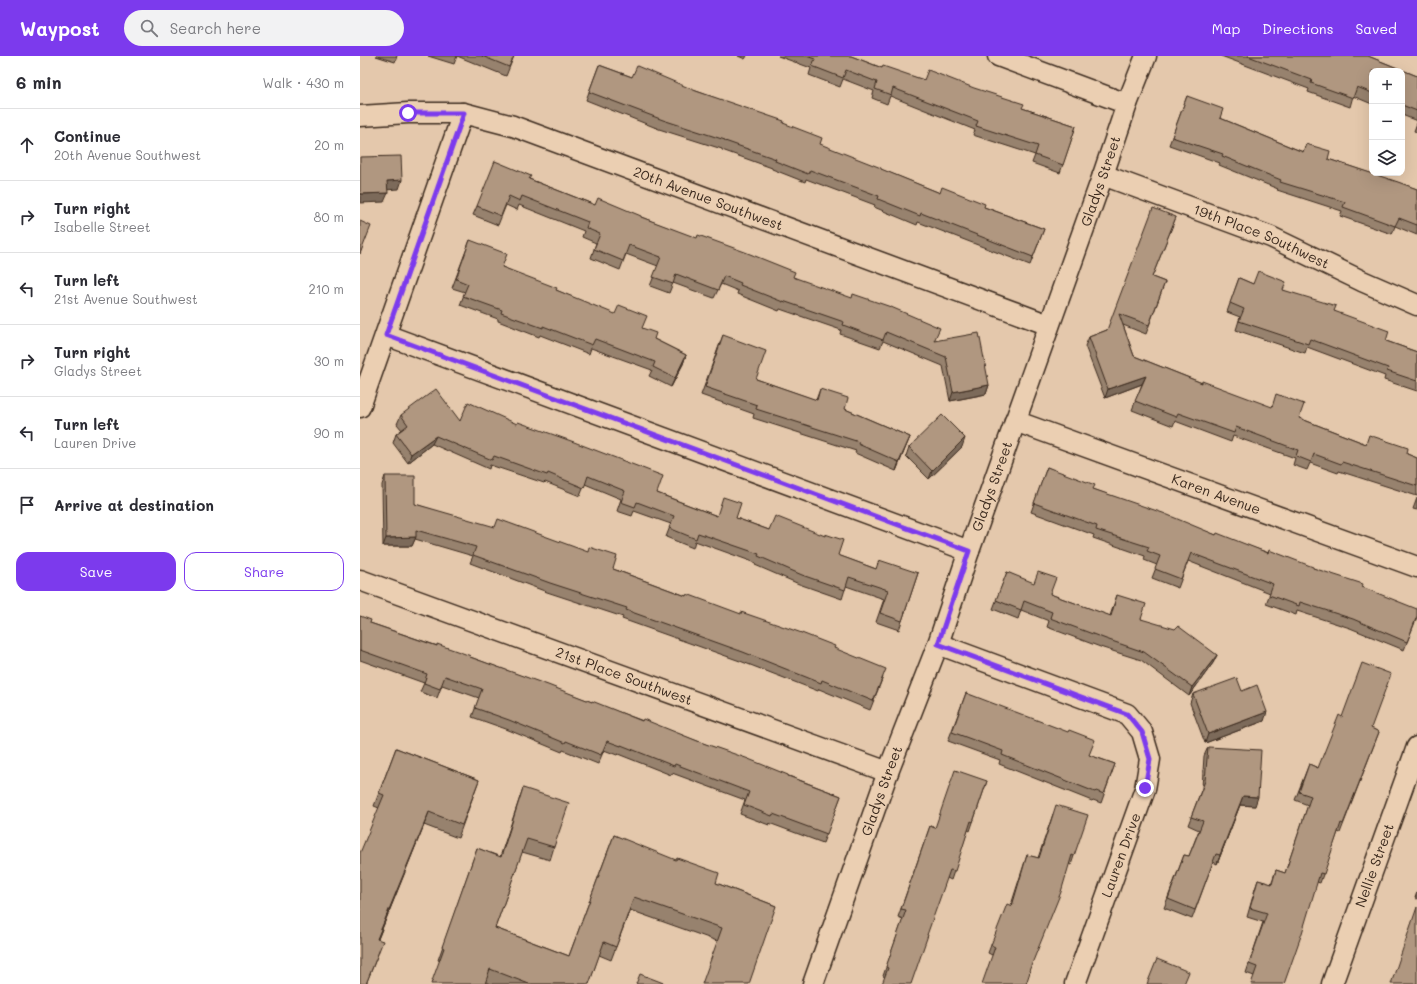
<!DOCTYPE html>
<html lang="en">
<head>
<meta charset="utf-8">
<style>
	body { margin:0; font-family:Mali,sans-serif; background:#f2f2f3; color:#2b2b33 }
	.controls { position:absolute; right:12px; top:12px; display:grid; overflow:hidden; border-radius:8px; box-shadow:0 4px 16px #0002 }
	.controls button { width:36px; height:36px; display:grid; place-items:center; padding:0; border:0; border-bottom:1px solid #e1e1e2; background:#fff; color:#2b2b33; font:20px sans-serif }
	.stop { position:absolute; width:12px; height:12px; margin:-9px; border:3px solid #7c3aed; border-radius:50%; background:#fff }
	.stop.end { background:#7c3aed; border-color:#fff; box-shadow:0 1px 4px #0008 }
	.list { margin:0; padding:0; list-style:none }
	h2 { display:flex; justify-content:space-between; align-items:center; height:52px; margin:0; padding:0 16px; font-size:17px }
	h2 small { font-size:13px; font-weight:400; color:#7c7c81 }
	.list li { display:grid; grid-template-columns:26px 1fr auto; gap:12px; align-items:center; box-sizing:border-box; height:72px; padding:0 16px; border-top:1px solid #e1e1e2 }
	.list b { display:block; font-size:15px; white-space:nowrap }
	.list p { margin:0; font-size:13px; white-space:nowrap; color:#7c7c81 }
	.list em { font-size:13px; font-style:normal; color:#7c7c81 }
	.actions { display:flex; gap:8px; padding:12px 16px }
	.actions a { flex:1; padding:9px 0; border:1px solid #7c3aed; border-radius:12px; text-align:center; font-size:14px; color:#7c3aed }
	.actions .main { background:#7c3aed; color:#fff }
	.icon { flex:none; width:22px; height:22px; fill:none; stroke:currentColor; stroke-width:2; stroke-linecap:round; stroke-linejoin:round }
	.map { position:relative; flex:none; width:1057px; height:928px; overflow:hidden }
	header { display:flex; align-items:center; gap:24px; box-sizing:border-box; height:56px; padding:0 20px; background:#7c3aed; color:#fff }
	header strong { font-size:19px }
	nav { display:flex; gap:22px; margin-inline-start:auto; font-size:14px }
	.search { width:280px; height:36px; background:#f2f2f3; display:flex; align-items:center; gap:10px; box-sizing:border-box; padding:0 14px; border-radius:22px; color:#7c7c81; font-size:15px }
	main { display:flex }
	aside { flex:1; background:#fff }
	.map>svg:first-child { display:block }
	.lines { fill:none; stroke-linecap:round; stroke-linejoin:round }
	.minor-casing { stroke:#3b2a1e; stroke-width:23 }
	.minor { stroke:#ebcfb2; stroke-width:20 }
	.wall { fill:#97826e; stroke:#3b2a1e }
	.shaded-wall { fill:#7b6a5a; stroke:#3b2a1e }
	.building { fill:#b09780; stroke:#3b2a1e }
	.route { stroke:#7c3aed; stroke-width:5 }
	.labels { text-anchor:middle; stroke-width:3; stroke-linejoin:round; paint-order:stroke }
	.street-label { font-size:14px; fill:#3b2a1e; stroke:#ebcfb2 }
</style>
</head>
<body>
<header>
<strong>Waypost</strong>
<div class="search"><svg class="icon" aria-label="search" viewBox="0 0 24 24"><circle cx="10" cy="10" r="6"/><path d="M15 15l6 6"/></svg>Search here</div>
<nav><a>Map</a><a>Directions</a><a>Saved</a></nav>
</header>
<main>
<aside>
<h2>6 min<small>Walk · 430 m</small></h2>
<ul class="list">
<li><svg class="icon" aria-label="ahead" viewBox="0 0 24 24"><path d="M12 20V5M6 11l6-6 6 6"/></svg><div><b>Continue</b><p>20th Avenue Southwest</p></div><em>20 m</em></li>
<li><svg class="icon" aria-label="right" viewBox="0 0 24 24"><path d="M7 20v-9h11M14 6l5 5-5 5"/></svg><div><b>Turn right</b><p>Isabelle Street</p></div><em>80 m</em></li>
<li><svg class="icon" aria-label="left" viewBox="0 0 24 24"><path d="M17 20v-9H6M10 6l-5 5 5 5"/></svg><div><b>Turn left</b><p>21st Avenue Southwest</p></div><em>210 m</em></li>
<li><svg class="icon" aria-label="right" viewBox="0 0 24 24"><path d="M7 20v-9h11M14 6l5 5-5 5"/></svg><div><b>Turn right</b><p>Gladys Street</p></div><em>30 m</em></li>
<li><svg class="icon" aria-label="left" viewBox="0 0 24 24"><path d="M17 20v-9H6M10 6l-5 5 5 5"/></svg><div><b>Turn left</b><p>Lauren Drive</p></div><em>90 m</em></li>
<li><svg class="icon" aria-label="arrive" viewBox="0 0 24 24"><path d="M6 21V4h12l-3 4 3 4H6"/></svg><div><b>Arrive at destination</b></div></li>
</ul>
<div class="actions"><a class="main">Save</a><a>Share</a></div>
</aside>
<div class="map">
<svg width="1057" height="928" viewBox="0 0 1057 928">
	<rect width="100%" height="100%" fill="#e4c8ac"/>
	<filter id="ink" filterUnits="userSpaceOnUse"><feTurbulence type="fractalNoise" baseFrequency=".025" numOctaves="2"/><feDisplacementMap in="SourceGraphic" scale="8" xChannelSelector="R" yChannelSelector="G"/><feConvolveMatrix kernelMatrix="1 2 1 2 8 2 1 2 1" color-interpolation-filters="sRGB"/></filter>
	<g filter="url(#ink)">
		<g class="lines">
			<g class="minor-casing">
				<g id="minor">
					<polyline points="638,0 767,48"/>
					<path id="s1" d="M0 60 48 57H103L153 70 689 269"/>
					<path id="s2" d="M743 119 911 181 1002 225 1057 249"/>
					<polyline points="26,279 609,495"/>
					<polyline points="0,351 103,57"/>
					<path id="s3" d="M655 365 1057 511"/>
					<path id="s4" d="M0 524 528 716"/>
					<polyline points="578,588 767,658 782,676 790,703 785,733 715,928"/>
					<path id="s5" d="M453 928 528 716 578 588 609 495 743 119 767 48 786 0"/>
					<path id="s6" d="M972 928 1057 691"/>
				</g>
			</g>
			<use href="#minor" class="minor"/>
		</g>
		<g class="wall">
			<polygon points="16,0 37,0 35,6"/>
			<polygon points="68,0 154,0 146,20 97,0 94,8"/>
			<polygon points="378,0 387,0 385,3"/>
			<polygon points="418,0 491,0 522,12 662,52 716,70 700,117 672,107 675,99 613,79 615,74 530,40 527,48 512,42 514,35 483,23 480,31 449,19 451,12"/>
			<polygon points="861,0 1008,0 1057,20 1057,65 1042,59 1042,15 1012,15 1012,48 993,40 990,51 948,36 949,33"/>
			<polygon points="239,9 272,21 336,35 423,67 460,89 580,137 624,151 684,173 670,209 558,166 557,169 514,151 515,149 446,123 445,126 412,113 412,112 362,94 362,93 299,73 226,44"/>
			<polygon points="827,40 860,62 943,96 946,88 968,103 1057,133 1057,179 1035,170 1032,178 980,160 982,155 917,134 918,133 859,109 860,107 809,89"/>
			<polygon points="1057,67 1057,76 1054,75"/>
			<polygon points="169,123 235,149 281,161 433,221 575,285 629,329 626,338 590,345 583,310 523,285 520,292 480,278 481,274 420,253 419,255 377,238 378,235 361,228 354,242 313,227 309,237 290,230 298,210 266,198 260,214 231,202 236,187 222,181 224,175 159,149 157,154 146,149 138,169 113,159 117,150"/>
			<polygon points="816,161 792,221 805,226 786,278 763,269 774,300 842,327 939,362 1006,388 1047,398 1057,402 1057,440 979,415 978,417 950,407 947,414 933,409 935,402 873,380 871,386 815,365 813,370 772,354 782,328 745,342 725,290 729,281 747,274"/>
			<polygon points="110,184 142,211 196,234 282,272 294,283 326,299 323,308 311,331 289,320 292,314 231,292 229,298 180,279 179,281 138,265 138,263 100,249 105,236 92,232"/>
			<polygon points="879,222 893,228 923,234 974,255 1026,285 1057,296 1057,335 1024,324 1025,320 947,291 945,297 876,274 880,261 867,256"/>
			<polygon points="363,279 396,323 456,344 460,333 485,353 550,381 536,415 495,397 496,395 393,362 394,358 341,339"/>
			<polygon points="41,359 100,365 297,437 357,460 376,462 516,513 558,517 539,574 516,566 524,543 486,530 482,543 439,528 395,509 396,507 335,485 333,492 306,481 311,468 274,455 272,460 257,455 261,443 225,428 220,440 185,426 184,427 130,409 129,413 72,388 48,407 33,387 36,378 42,374 37,368"/>
			<polygon points="549,391 602,391 569,423 546,400"/>
			<polygon points="687,411 733,433 856,479 953,512 1002,531 1057,561 1044,594 990,572 937,555 936,559 906,548 910,537 828,505 818,532 792,522 797,509 784,504 785,500 733,482 734,479 671,456"/>
			<polygon points="25,420 55,448 253,513 326,540 474,592 523,621 510,654 459,633 458,635 380,605 262,563 263,561 187,536 110,507 113,500 55,483 52,490 23,490 22,429"/>
			<polygon points="1057,442 1057,454 1053,453"/>
			<polygon points="647,516 690,538 750,560 757,539 781,563 857,599 853,607 829,640 781,604 743,592 687,571 689,565 661,554 658,563 633,553"/>
			<polygon points="0,560 10,567 110,601 340,686 481,740 463,787 409,767 409,769 380,758 385,744 312,717 311,719 258,698 257,699 244,694 238,708 203,694 202,696 146,673 112,661 119,642 82,629 77,642 60,636 64,627 0,604"/>
			<polygon points="882,635 904,665 845,687 830,647 833,638"/>
			<polygon points="606,637 729,699 755,708 741,747 733,744 732,745 639,708 640,704 588,685"/>
			<polygon points="1011,672 1019,676 980,777 978,776 960,827 957,826 894,920 886,917 903,866 887,861 895,833 898,824 911,828 916,814 925,817 948,749 935,744 949,708 958,712"/>
			<polygon points="848,691 895,750 880,749 857,808 853,806 832,863 804,852 824,799 829,800 839,774 828,769 842,732 844,700"/>
			<polygon points="36,692 119,724 98,782 64,769 18,883 18,898 6,928 19,752 14,750"/>
			<polygon points="627,725 610,775 608,774 591,824 587,822 525,921 523,920 543,863 538,861 570,770 575,772"/>
			<polygon points="163,732 194,791 190,804 162,796 135,872 209,900 254,779 356,827 416,850 357,885 270,854 251,904 239,899 229,928 130,928 78,904 117,792 140,801"/>
			<polygon points="693,758 714,800 711,809 709,808 632,899 628,897 631,889 651,849 667,799 678,802"/>
			<polygon points="1057,836 1057,843 1055,842"/>
		</g>
		<g class="shaded-wall">
			<polygon points="42,124 39,133 24,134 27,125"/>
			<polygon points="28,137 24,146 0,147 0,138"/>
			<polygon points="326,299 323,308 311,331 315,322"/>
			<polygon points="786,320 782,328 745,342 748,333"/>
			<polygon points="629,329 626,338 590,345 593,336"/>
			<polygon points="76,380 72,388 48,407 51,398"/>
			<polygon points="550,381 546,390 536,415 539,406"/>
			<polygon points="605,382 602,391 569,423 572,415"/>
			<polygon points="56,481 52,490 23,490 26,482"/>
			<polygon points="857,599 853,607 829,640 832,631"/>
			<polygon points="907,656 904,665 845,687 848,678"/>
			<polygon points="883,740 898,741 895,750 880,749 857,808"/>
			<polygon points="69,756 64,769 13,895 17,883"/>
		</g>
		<g class="building">
			<polygon points="122,0 154,0 149,11"/>
			<polygon points="446,0 491,0 522,12 523,10 564,24 568,14 614,32 664,48 662,52 716,70 703,109 675,99 678,90 616,70 618,65 533,32 531,39 515,33 517,26 486,14 483,22 452,10 455,3"/>
			<polygon points="888,0 1008,0 1057,20 1057,55 1042,49 1042,15 1012,15 1012,37 997,31 993,42 951,27 952,24"/>
			<polygon points="239,9 272,21 277,10 336,35 424,65 423,67 462,82 460,88 521,112 521,113 580,137 582,131 625,148 624,151 684,173 673,201 561,157 560,160 518,143 519,140 450,114 448,118 415,105 416,103 365,85 365,84 303,64 229,36"/>
			<polygon points="827,40 863,53 860,62 943,96 946,88 970,95 968,103 1038,126 1057,133 1057,169 1039,162 1035,170 983,151 985,146 920,126 921,124 862,100 863,98 812,81"/>
			<polygon points="41,100 42,124 27,125 28,137 0,138 0,101"/>
			<polygon points="135,105 171,120 169,123 235,149 238,142 281,160 281,161 337,182 338,179 385,196 435,216 433,221 492,242 493,238 531,251 580,272 574,285 619,277 629,329 593,336 586,301 526,276 523,284 483,269 484,266 423,245 423,246 380,229 381,227 364,220 358,234 316,218 313,228 293,221 301,201 269,189 263,205 234,193 240,178 226,172 228,166 162,140 160,145 149,140 141,160 117,150"/>
			<polygon points="793,152 816,161 792,221 805,226 789,269 759,258 774,300 842,327 842,325 912,351 916,338 944,348 939,362 1006,388 1009,379 1048,392 1047,398 1057,402 1057,430 982,406 981,408 954,398 951,406 936,400 938,394 876,371 874,377 818,357 816,361 775,345 786,320 748,333 729,281 747,274"/>
			<polygon points="0,165 11,170 0,198"/>
			<polygon points="110,184 147,198 142,211 197,232 196,234 255,258 259,249 287,260 282,272 296,277 294,283 326,299 315,322 293,311 295,306 235,283 232,289 183,270 183,272 141,257 142,254 103,240 108,228 96,223"/>
			<polygon points="898,215 926,226 923,234 976,250 974,255 1029,275 1026,285 1057,296 1057,325 1027,315 1028,312 950,283 948,288 879,265 884,253 870,247 879,222 893,228"/>
			<polygon points="363,279 406,295 396,323 457,344 460,333 488,342 485,353 550,381 539,406 498,388 499,386 396,353 397,349 345,331"/>
			<polygon points="76,333 100,365 108,346 157,368 158,366 214,386 303,420 297,437 357,460 363,441 381,447 376,462 409,474 415,460 465,480 465,478 483,484 478,499 516,513 519,504 558,517 542,565 520,557 528,534 489,521 485,534 442,519 398,500 399,498 338,477 336,483 309,472 314,460 277,446 275,451 261,446 265,435 228,420 224,432 188,417 187,419 134,400 132,404 76,380 51,398 36,378 48,369 41,359"/>
			<polygon points="582,359 605,382 572,415 549,391"/>
			<polygon points="687,411 735,429 733,433 803,457 856,479 857,477 908,497 909,494 953,511 953,512 1003,528 1002,531 1057,553 1057,560 1047,586 993,563 940,546 939,550 909,539 913,528 831,497 821,523 795,513 800,500 787,495 789,491 736,474 737,470 674,447"/>
			<polygon points="25,420 55,420 55,448 135,471 138,463 228,496 229,491 257,500 253,513 326,540 327,538 381,558 381,556 439,576 475,590 474,592 526,613 513,645 462,624 461,627 383,596 266,554 267,552 190,527 113,499 116,491 56,474 56,481 26,482"/>
			<polygon points="647,516 674,527 678,516 696,522 690,538 751,560 757,539 786,548 781,563 815,573 818,570 857,599 832,631 784,596 746,583 690,562 692,556 664,545 661,554 636,544"/>
			<polygon points="0,560 11,564 10,567 77,590 77,588 111,600 110,601 188,629 232,646 232,645 282,665 283,663 340,686 386,702 428,719 428,720 481,740 467,778 413,758 412,760 384,749 389,736 315,708 314,710 261,689 261,690 247,685 241,699 206,685 205,687 149,664 115,652 122,633 85,620 80,633 64,627 67,618 0,594 0,595"/>
			<polygon points="1002,607 1031,618 1011,672 1019,676 983,768 981,767 964,818 960,817 942,877 924,928 891,928 897,911 889,908 907,857 890,852 898,824 912,828 916,814 925,817 951,740 939,736 949,708 958,712 979,659 982,661"/>
			<polygon points="877,622 882,635 897,629 907,656 848,678 833,638"/>
			<polygon points="606,637 708,676 709,674 735,684 729,699 755,708 744,738 736,735 735,736 642,699 643,695 592,676"/>
			<polygon points="848,691 901,694 898,741 883,740 860,799 856,798 835,854 808,843 824,799 829,800 843,765 831,761 845,725"/>
			<polygon points="36,692 119,724 102,769 69,756 17,883 23,885 6,928 0,928 0,797 24,739 19,737"/>
			<polygon points="595,714 627,725 613,766 611,765 595,815 590,814 567,879 568,879 551,928 522,928 528,912 526,911 546,854 541,853 570,770 575,772"/>
			<polygon points="163,732 209,747 194,791 167,783 135,872 209,900 254,779 316,804 317,802 359,817 356,827 416,850 389,928 342,928 362,872 274,841 256,891 244,886 229,928 169,928 130,913 125,928 71,928 84,892 82,891 117,792 141,801"/>
			<polygon points="696,749 728,759 714,800 712,799 701,836 669,915 670,916 666,928 622,928 635,891 631,889 647,848 652,850 667,799 679,802"/>
			<polygon points="1057,851 1057,928 1031,928"/>
			<polygon points="797,903 829,916 824,928 787,928"/>
			<polygon points="280,918 306,928 276,928"/>
		</g>
	</g>
	<g class="lines" filter="url(#ink)">
		<polyline class="route" points="48,57 104,57 26,279 609,495 578,588 767,658 782,676 790,703 785,732"/>
	</g>
	<g class="labels">
		<g class="street-label">
			<text dy="5" stroke="none"><textPath href="#s5" startOffset="853">Gladys Street</textPath></text>
			<text dy="5" stroke="none"><textPath href="#s1" startOffset="363">20th Avenue Southwest</textPath></text>
			<text dy="5" stroke="none"><textPath href="#s2" startOffset="170">19th Place Southwest</textPath></text>
			<text dy="5" stroke="none"><textPath href="#s5" startOffset="529">Gladys Street</textPath></text>
			<text dy="5" stroke="none"><textPath href="#s3" startOffset="214">Karen Avenue</textPath></text>
			<text dy="5" stroke="none"><textPath href="#s4" startOffset="281">21st Place Southwest</textPath></text>
			<text dy="5" stroke="none"><textPath href="#s5" startOffset="205">Gladys Street</textPath></text>
			<text transform="translate(761 799) rotate(-70)" y="5">Lauren Drive</text>
			<text dy="5" stroke="none"><textPath href="#s6" startOffset="126">Nellie Street</textPath></text>
		</g>
	</g>
</svg>
<div class="controls">
<button>+</button>
<button>−</button>
<button><svg class="icon" aria-label="layers" viewBox="0 0 24 24"><path d="M12 4l9 5-9 5-9-5zM3 14l9 5 9-5"/></svg></button>
</div>
<div class="stop" style="left:48px;top:57px"></div>
<div class="stop end" style="left:785px;top:732px"></div>
</div>
</main>
</body>
</html>
